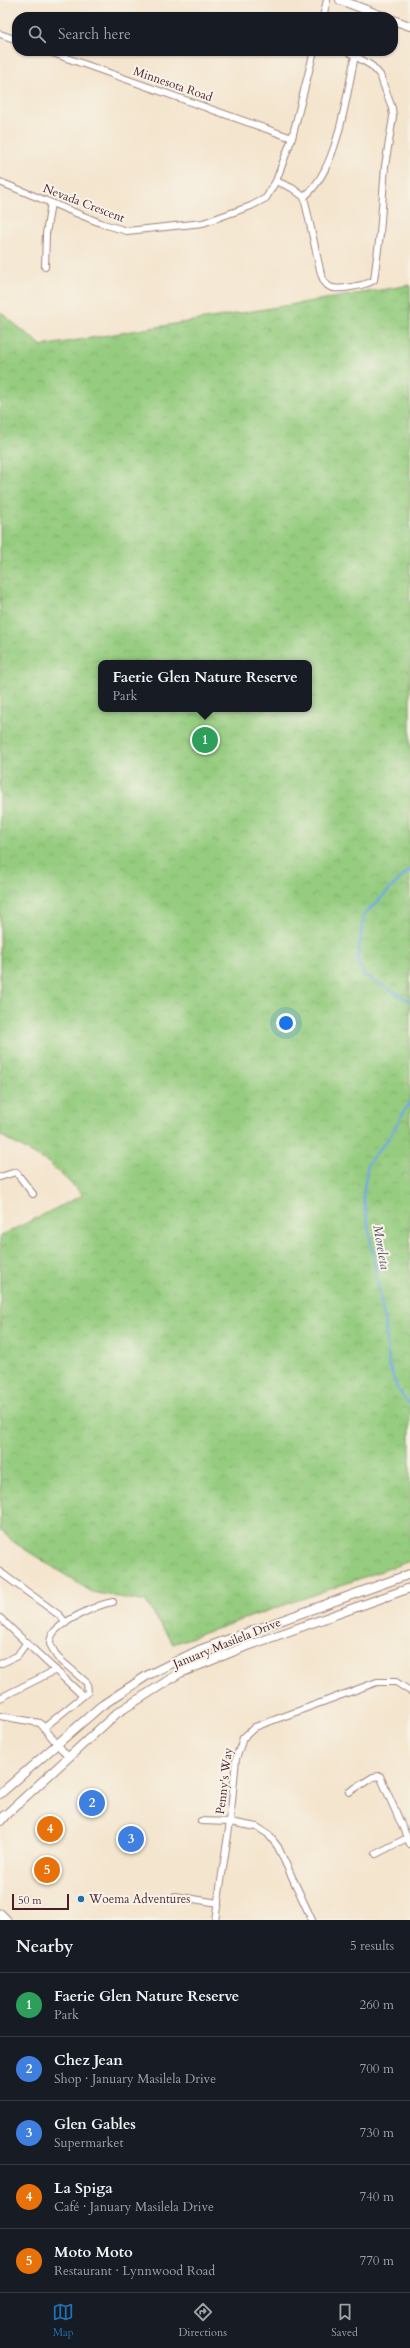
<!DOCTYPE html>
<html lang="en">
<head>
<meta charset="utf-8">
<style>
	body { margin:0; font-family:Cardo,serif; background:#242831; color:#f1f3f6 }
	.scale { position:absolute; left:12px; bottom:10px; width:57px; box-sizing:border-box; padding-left:4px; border:2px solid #4a1f2b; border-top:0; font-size:11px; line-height:14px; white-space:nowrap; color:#4a1f2b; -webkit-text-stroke:3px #f7f3e8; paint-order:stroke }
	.you { position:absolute; left:286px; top:1023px; width:14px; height:14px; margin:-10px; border:3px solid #fff; border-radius:50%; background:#1a73e8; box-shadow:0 0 0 6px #1a73e833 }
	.badge { display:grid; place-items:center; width:26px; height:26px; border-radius:50%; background:#1f6fb2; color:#fff; font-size:13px; font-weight:700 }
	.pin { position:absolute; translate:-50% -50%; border:2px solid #fff; box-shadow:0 1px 4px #0006 }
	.popup { position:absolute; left:98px; top:660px; width:214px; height:52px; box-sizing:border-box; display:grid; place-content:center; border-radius:8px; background:#171b24; filter:drop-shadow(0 1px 3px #0005); font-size:13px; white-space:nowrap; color:#9ea1a6 }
	.popup b { font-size:15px; color:#f1f3f6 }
	.popup::after { content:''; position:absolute; left:50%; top:100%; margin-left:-8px; border:8px solid transparent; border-top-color:#171b24 }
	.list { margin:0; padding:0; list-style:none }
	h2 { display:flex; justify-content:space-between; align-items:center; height:52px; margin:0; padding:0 16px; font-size:17px }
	h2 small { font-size:13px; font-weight:400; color:#9ea1a6 }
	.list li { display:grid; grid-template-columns:26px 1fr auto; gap:12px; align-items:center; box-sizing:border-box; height:64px; padding:0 16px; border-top:1px solid #363941 }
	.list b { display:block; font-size:15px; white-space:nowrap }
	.list p { margin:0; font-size:13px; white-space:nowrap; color:#9ea1a6 }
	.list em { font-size:13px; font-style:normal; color:#9ea1a6 }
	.icon { flex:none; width:22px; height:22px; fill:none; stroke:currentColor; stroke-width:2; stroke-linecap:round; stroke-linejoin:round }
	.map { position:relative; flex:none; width:410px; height:1920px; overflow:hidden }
	.search { position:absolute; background:#171b24; box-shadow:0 1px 3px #0004; left:12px; right:12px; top:12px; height:44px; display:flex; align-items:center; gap:10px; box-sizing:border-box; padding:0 14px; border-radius:16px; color:#9ea1a6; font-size:15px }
	.sheet { height:372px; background:#171b24 }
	nav { display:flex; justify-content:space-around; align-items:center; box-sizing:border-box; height:56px; border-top:1px solid #363941; background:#171b24; font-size:11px; color:#9ea1a6 }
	nav a { display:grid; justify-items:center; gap:2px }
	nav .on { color:#1f6fb2 }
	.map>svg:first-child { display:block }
	.park { fill:url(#park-crowns); stroke:#707655; fill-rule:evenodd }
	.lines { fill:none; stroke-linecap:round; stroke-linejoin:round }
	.stream { stroke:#73a9e1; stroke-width:2.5 }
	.street-casing { stroke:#9f827c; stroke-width:8 }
	.secondary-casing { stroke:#9f827c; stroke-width:10 }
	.primary-casing { stroke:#9f827c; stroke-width:11 }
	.street { stroke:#fff; stroke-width:6 }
	.secondary { stroke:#fff; stroke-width:8 }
	.primary { stroke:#fff; stroke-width:9 }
	.poi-dot { fill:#1f6fb2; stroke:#f7f3e8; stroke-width:1.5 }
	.labels { text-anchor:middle; stroke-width:4; stroke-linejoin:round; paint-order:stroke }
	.street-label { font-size:12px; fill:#4a1f2b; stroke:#f7f3e8 }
	.poi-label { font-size:12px; fill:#4a1f2b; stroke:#f7f3e8; text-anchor:start }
	.water-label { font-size:13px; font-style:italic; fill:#584f6b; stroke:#f7f3e8 }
</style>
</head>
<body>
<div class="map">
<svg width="410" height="1920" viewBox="0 0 410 1920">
	<defs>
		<pattern id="park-crowns" width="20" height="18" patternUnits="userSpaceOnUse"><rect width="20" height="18" fill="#95cc7f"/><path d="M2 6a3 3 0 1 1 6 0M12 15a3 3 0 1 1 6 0" fill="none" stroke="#82af6e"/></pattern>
	</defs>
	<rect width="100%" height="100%" fill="#f7f3e8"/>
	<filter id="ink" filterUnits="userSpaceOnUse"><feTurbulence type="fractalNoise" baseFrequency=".025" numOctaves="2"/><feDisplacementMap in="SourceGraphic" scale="8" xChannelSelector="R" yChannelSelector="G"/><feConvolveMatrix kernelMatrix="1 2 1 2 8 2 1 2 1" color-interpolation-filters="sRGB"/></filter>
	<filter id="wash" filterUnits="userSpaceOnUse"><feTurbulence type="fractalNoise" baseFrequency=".012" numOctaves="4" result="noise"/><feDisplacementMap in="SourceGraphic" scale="16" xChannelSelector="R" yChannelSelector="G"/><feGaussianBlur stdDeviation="0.9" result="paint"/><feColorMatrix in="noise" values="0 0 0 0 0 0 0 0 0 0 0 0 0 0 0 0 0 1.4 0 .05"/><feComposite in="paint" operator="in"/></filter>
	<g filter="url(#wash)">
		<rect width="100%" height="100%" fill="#f4e5ce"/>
		<path class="park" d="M410 285V1561L173 1644 146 1602 92 1592 15 1543 0 1530V1236L83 1195 49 1163 0 1135V312L42 346ZM101 663H309V709H101Z"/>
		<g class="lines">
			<g class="stream">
				<polyline points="410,869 364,915 357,960 364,975 410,1001"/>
				<polyline points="410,1101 389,1138 368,1163 363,1196 385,1324 389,1365 397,1388 410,1405"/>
			</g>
		</g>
	</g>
	<g filter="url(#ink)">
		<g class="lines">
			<g class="street-casing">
				<g id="street">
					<polyline points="323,17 327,0"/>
					<polyline points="0,34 17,40"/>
					<polyline points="47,51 292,138"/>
					<path d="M276 181 292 188 304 197 321 274C323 279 325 285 330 287 337 291 368 285 374 280L380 234 385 166 393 117 392 108 380 75 372 66 347 51"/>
					<polyline points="0,182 103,224 127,231 203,223 251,206 266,198 276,181 292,138 314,51"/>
					<path d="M304 197C338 170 346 96 355 56"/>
					<polyline points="45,267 46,234 51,203"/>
					<polyline points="0,1177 16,1172 33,1194"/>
					<polyline points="0,1572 59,1615 66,1623"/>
					<polyline points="0,1618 83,1696 45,1727"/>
					<polyline points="0,1664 17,1656 27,1642"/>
					<path d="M83 1696 88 1692 87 1683 57 1657 50 1644C50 1641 51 1637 52 1635 59 1622 99 1604 113 1602"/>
					<polyline points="0,1698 56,1670"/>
					<polyline points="0,1716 40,1723 68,1757"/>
					<polyline points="349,1792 373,1777 380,1776 410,1844"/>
					<polyline points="201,1821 230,1822 257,1827 268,1834 278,1847 312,1920"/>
					<polyline points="376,1854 407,1838"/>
					<polyline points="175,1896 218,1903"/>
					<polyline points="215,1920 230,1822 236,1759 243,1738 255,1727 377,1682 396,1682 410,1691"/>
				</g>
			</g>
			<g class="secondary-casing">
				<g id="secondary">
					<polyline points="340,0 385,17"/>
					<polyline points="393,20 410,26"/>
					<polyline points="0,1794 101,1706 148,1675 199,1650 410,1574"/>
					<polyline points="0,1820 117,1713 180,1673 242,1648 410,1588"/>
				</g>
			</g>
			<g class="primary-casing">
				<g id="primary">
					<polyline points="0,1821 4,1816"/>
					<polyline points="0,1914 6,1920"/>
				</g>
			</g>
			<use href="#street" class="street"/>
			<use href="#secondary" class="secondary"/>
			<use href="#primary" class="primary"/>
		</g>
	</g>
	<circle class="poi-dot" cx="81" cy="1899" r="4"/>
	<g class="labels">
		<g class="street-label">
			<text transform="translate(173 84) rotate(19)" y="4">Minnesota Road</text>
			<text transform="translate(84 203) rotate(21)" y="4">Nevada Crescent</text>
			<text transform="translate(227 1643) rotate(-22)" y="4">January Masilela Drive</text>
			<text transform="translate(224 1781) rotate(-83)" y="4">Penny's Way</text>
		</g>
		<g class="poi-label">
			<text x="89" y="1903">Woema Adventures</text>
		</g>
		<g class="water-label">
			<text transform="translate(382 1247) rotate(80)" y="5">Moreleta</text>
		</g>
	</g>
</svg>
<div class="scale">50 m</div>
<div class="you"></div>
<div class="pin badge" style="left:205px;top:740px;background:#2e9e5b">1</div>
<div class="popup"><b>Faerie Glen Nature Reserve</b>Park</div>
<div class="pin badge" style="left:92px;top:1803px;background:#3f7fe0">2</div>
<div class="pin badge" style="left:131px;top:1839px;background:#3f7fe0">3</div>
<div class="pin badge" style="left:50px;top:1829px;background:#e8710a">4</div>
<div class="pin badge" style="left:47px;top:1870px;background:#e8710a">5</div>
<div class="search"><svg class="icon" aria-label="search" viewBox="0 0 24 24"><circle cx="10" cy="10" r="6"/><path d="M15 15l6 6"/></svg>Search here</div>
</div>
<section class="sheet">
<h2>Nearby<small>5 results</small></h2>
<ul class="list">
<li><span class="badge" style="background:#2e9e5b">1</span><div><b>Faerie Glen Nature Reserve</b><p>Park</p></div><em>260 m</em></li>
<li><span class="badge" style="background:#3f7fe0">2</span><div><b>Chez Jean</b><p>Shop · January Masilela Drive</p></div><em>700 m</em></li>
<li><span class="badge" style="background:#3f7fe0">3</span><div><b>Glen Gables</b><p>Supermarket</p></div><em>730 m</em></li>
<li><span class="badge" style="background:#e8710a">4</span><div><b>La Spiga</b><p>Café · January Masilela Drive</p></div><em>740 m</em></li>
<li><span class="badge" style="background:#e8710a">5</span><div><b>Moto Moto</b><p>Restaurant · Lynnwood Road</p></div><em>770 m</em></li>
</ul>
</section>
<nav>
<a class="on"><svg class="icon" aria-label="map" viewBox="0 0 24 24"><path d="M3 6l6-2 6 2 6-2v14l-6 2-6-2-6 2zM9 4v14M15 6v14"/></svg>Map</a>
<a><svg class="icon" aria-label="directions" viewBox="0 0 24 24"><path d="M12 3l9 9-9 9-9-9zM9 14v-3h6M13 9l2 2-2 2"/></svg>Directions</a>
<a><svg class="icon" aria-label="saved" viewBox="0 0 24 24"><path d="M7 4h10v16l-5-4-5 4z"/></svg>Saved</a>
</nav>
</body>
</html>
